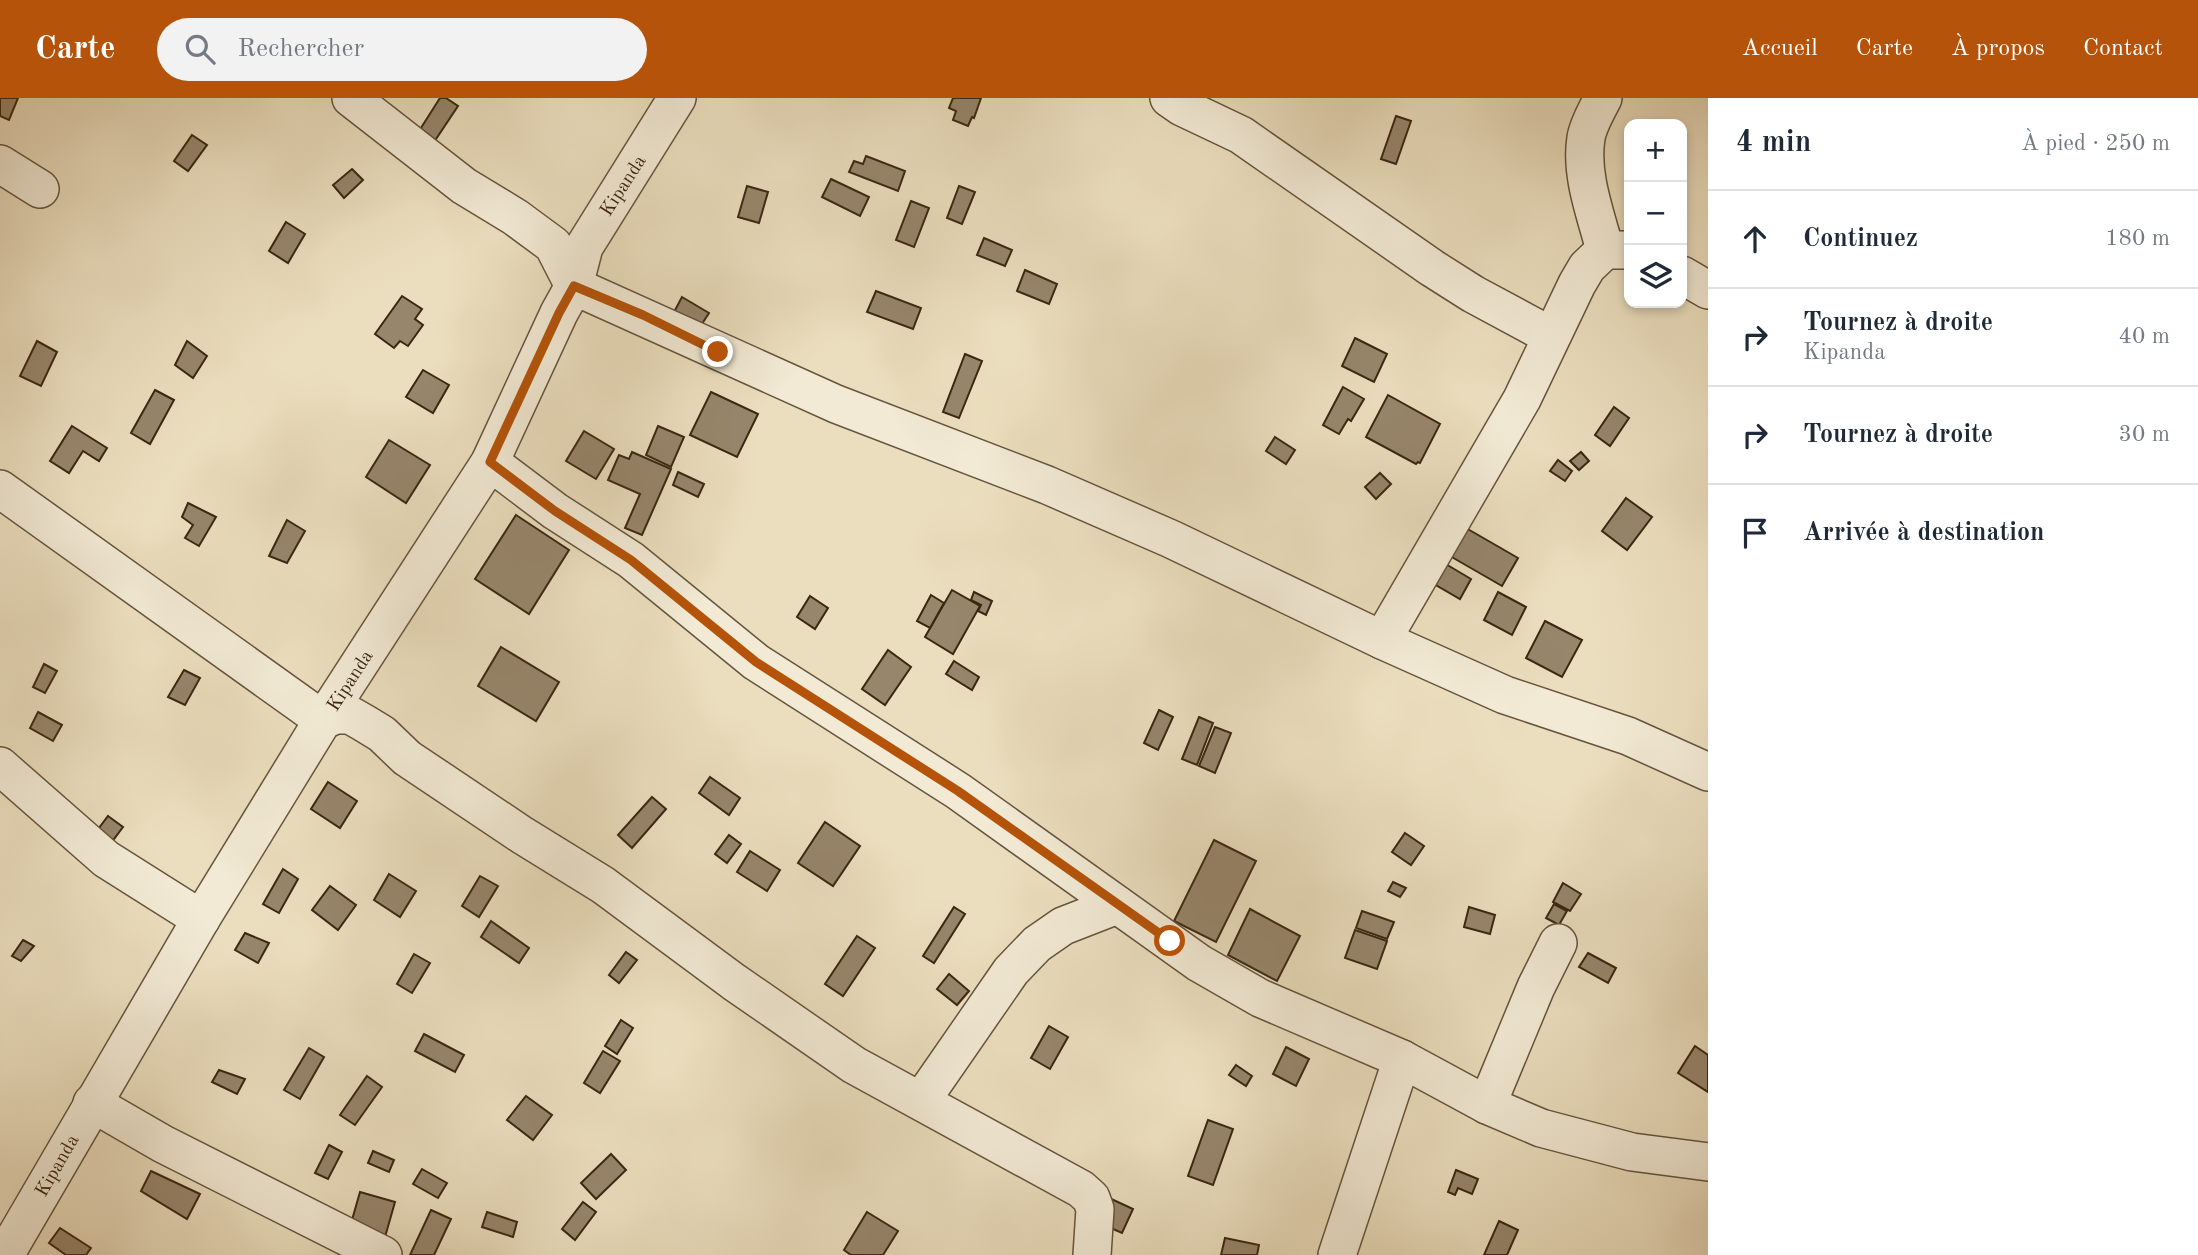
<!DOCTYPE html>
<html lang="fr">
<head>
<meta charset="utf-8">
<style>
	body { margin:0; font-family:"Old Standard TT",serif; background:#f2f2f3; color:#1f2937 }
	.controls { position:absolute; right:21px; top:21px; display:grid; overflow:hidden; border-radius:14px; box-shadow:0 4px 10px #0003 }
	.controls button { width:63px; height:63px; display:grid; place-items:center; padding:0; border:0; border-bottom:2px solid #e0e1e3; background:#fff; color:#1f2937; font:35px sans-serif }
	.stop { position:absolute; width:21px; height:21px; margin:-16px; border:5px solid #b45309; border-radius:50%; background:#fff }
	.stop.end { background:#b45309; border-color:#fff; box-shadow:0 2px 7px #0008 }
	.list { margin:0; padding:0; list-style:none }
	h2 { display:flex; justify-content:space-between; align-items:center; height:91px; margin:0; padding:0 28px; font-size:30px }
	h2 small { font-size:23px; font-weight:400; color:#747a83 }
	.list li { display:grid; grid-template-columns:46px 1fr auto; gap:21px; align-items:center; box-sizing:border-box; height:98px; padding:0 28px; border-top:2px solid #e0e1e3 }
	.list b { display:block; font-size:26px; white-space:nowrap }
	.list p { margin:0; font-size:23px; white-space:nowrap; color:#747a83 }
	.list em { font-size:23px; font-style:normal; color:#747a83 }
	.icon { flex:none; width:38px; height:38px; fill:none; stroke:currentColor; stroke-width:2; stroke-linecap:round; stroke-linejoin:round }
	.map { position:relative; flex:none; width:1708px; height:1157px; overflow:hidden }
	header { display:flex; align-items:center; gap:42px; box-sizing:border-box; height:98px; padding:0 35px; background:#b45309; color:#fff }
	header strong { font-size:33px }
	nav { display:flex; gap:38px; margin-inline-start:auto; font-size:24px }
	.search { width:490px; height:63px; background:#f2f2f3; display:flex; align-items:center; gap:18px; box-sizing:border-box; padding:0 24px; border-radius:38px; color:#747a83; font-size:26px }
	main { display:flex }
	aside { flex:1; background:#fff }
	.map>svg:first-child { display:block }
	.building { fill:#97866c; stroke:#3b2613; stroke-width:2 }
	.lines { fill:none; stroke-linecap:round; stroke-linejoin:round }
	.street-casing { stroke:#67543e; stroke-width:40 }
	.street { stroke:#f2ead5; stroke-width:37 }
	.route { stroke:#b45309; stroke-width:9 }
	.labels { text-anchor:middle; stroke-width:6; stroke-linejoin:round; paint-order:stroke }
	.street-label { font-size:19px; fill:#3b2613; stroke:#f2ead5 }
</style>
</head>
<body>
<header>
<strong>Carte</strong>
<div class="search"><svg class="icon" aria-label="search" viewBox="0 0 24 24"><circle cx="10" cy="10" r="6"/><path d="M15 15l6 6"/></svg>Rechercher</div>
<nav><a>Accueil</a><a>Carte</a><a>À propos</a><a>Contact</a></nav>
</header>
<main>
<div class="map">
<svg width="1708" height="1157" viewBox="0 0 1708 1157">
	<rect width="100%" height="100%" fill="#ebdebe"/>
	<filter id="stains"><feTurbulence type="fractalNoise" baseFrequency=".00286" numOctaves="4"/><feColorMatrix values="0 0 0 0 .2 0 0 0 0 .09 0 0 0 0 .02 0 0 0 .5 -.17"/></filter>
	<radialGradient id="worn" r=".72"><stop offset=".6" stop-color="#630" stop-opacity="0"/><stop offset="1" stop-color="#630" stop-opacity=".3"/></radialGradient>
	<g class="building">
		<polygon points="0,0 18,0 9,22 0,18"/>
		<polygon points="440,0 446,0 458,8 434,44 419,33"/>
		<polygon points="953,0 981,0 974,20 972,19 968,28 953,22 956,13 949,10"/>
		<polygon points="1396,18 1411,23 1396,66 1381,61"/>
		<polygon points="192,37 207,47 188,73 174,63"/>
		<polygon points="866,58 905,73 898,93 849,74 854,63 863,66"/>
		<polygon points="352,71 363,82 344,100 333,87"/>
		<polygon points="831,81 869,99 860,118 822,99"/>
		<polygon points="747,88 768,94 759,125 738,119"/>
		<polygon points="959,88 975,94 962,126 947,120"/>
		<polygon points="911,103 929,110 914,149 896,142"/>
		<polygon points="286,124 305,136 288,165 269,153"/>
		<polygon points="984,140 1012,152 1005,168 977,157"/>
		<polygon points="1025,172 1057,186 1049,206 1017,193"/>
		<polygon points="876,193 921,210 913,231 867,214"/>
		<polygon points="402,198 422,211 415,221 423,227 408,248 400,243 394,250 375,236"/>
		<polygon points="682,199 709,215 700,229 674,214"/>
		<polygon points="1355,240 1387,256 1374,284 1342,268"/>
		<polygon points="37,243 57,254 41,288 20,278"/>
		<polygon points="187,243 207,258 193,280 175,267"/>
		<polygon points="965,256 982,263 959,320 943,314"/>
		<polygon points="423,272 449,287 433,315 406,299"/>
		<polygon points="1343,289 1364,301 1351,323 1348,321 1339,336 1323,327"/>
		<polygon points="155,292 174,302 150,346 131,335"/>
		<polygon points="711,294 758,316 737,359 690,337"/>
		<polygon points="1388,297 1440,326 1420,365 1418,364 1416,366 1366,339"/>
		<polygon points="1614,309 1629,320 1610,348 1595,337"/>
		<polygon points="72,328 107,350 99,363 83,353 69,375 50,363"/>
		<polygon points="658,328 684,339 671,369 646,357"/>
		<polygon points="584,333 614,351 596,381 566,363"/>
		<polygon points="1275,339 1295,352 1286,366 1266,353"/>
		<polygon points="389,342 430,367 406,405 366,379"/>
		<polygon points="632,354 671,371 642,437 625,430 640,396 608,382 619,357 629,361"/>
		<polygon points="1581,354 1589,363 1579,372 1570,363"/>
		<polygon points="1558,362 1572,373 1565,383 1550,373"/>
		<polygon points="678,374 704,386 698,399 673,387"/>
		<polygon points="1380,375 1391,386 1376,401 1365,389"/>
		<polygon points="1626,400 1652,419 1627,452 1602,433"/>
		<polygon points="188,405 216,419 199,448 185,440 193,427 182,419"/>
		<polygon points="516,417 569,452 529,516 475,481"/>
		<polygon points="287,422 305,433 287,465 269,458"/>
		<polygon points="1466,430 1518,460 1502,488 1450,458"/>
		<polygon points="1439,462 1471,481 1460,501 1427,482"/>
		<polygon points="952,492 980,508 953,556 925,539"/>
		<polygon points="974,494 992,503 986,517 978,513 981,507 971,502"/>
		<polygon points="1498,494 1526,509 1512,537 1484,522"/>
		<polygon points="931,497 944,505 930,530 917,523"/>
		<polygon points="810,498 828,510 815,531 797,519"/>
		<polygon points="1545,523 1582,542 1562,579 1526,560"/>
		<polygon points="501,549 559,584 536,623 478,588"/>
		<polygon points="888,552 911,569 885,607 862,591"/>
		<polygon points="954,563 979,579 972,592 946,576"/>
		<polygon points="44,566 57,573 45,595 33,589"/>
		<polygon points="184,572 200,580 185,607 168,599"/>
		<polygon points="1159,612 1173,619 1158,652 1144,645"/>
		<polygon points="38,614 62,627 53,643 30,630"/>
		<polygon points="1199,619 1213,625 1197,667 1182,661"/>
		<polygon points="1215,629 1231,635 1215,675 1199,668"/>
		<polygon points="710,679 740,700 729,717 699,695"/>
		<polygon points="328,684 357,703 340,730 311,711"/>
		<polygon points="652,699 666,711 632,750 618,737"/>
		<polygon points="108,718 123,729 108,749 93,738"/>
		<polygon points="825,724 860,748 833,788 798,765"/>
		<polygon points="1405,735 1424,748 1411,767 1392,754"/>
		<polygon points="729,737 741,746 727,765 715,756"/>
		<polygon points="1214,742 1256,763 1216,844 1174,823"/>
		<polygon points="750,753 780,772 767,793 737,774"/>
		<polygon points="283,771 298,781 279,815 263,806"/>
		<polygon points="389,776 416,793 400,819 374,802"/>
		<polygon points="480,778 498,788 479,819 462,808"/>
		<polygon points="1393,784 1406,790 1400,799 1388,793"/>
		<polygon points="1563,785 1581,796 1570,813 1553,804"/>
		<polygon points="330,788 356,807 338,832 312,812"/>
		<polygon points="1554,806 1567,813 1559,827 1546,820"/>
		<polygon points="954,809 965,816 934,865 923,858"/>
		<polygon points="1469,809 1495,817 1490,836 1464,829"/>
		<polygon points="1250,811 1300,838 1277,883 1228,857"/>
		<polygon points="1362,813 1394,824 1387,841 1356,830"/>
		<polygon points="491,823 529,850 519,865 481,839"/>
		<polygon points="1355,832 1387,843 1377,871 1345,860"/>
		<polygon points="245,835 269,845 258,865 235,852"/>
		<polygon points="857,838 875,850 843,898 825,886"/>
		<polygon points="23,842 34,848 21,863 12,858"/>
		<polygon points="626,854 637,862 619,885 609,877"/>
		<polygon points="1588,855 1616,870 1608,885 1579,869"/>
		<polygon points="414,856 430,865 412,895 397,886"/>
		<polygon points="949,876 969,893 957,907 937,891"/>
		<polygon points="621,922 633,930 617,956 605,948"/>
		<polygon points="1049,928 1068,939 1050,971 1031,960"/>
		<polygon points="424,936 464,957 455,974 415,953"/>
		<polygon points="1695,948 1708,957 1708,994 1678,975"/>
		<polygon points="1286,949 1309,961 1296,988 1273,976"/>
		<polygon points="309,950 324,959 300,1001 284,992"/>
		<polygon points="603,953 620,963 600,995 584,985"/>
		<polygon points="1236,967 1252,978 1246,988 1229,977"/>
		<polygon points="219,972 245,981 237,996 212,984"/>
		<polygon points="367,978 382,989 355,1027 340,1017"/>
		<polygon points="526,998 552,1017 533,1042 507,1022"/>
		<polygon points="1208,1022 1233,1031 1213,1087 1188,1078"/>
		<polygon points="329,1047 342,1054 328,1081 315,1075"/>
		<polygon points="373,1053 394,1062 389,1074 368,1065"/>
		<polygon points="611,1056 626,1072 596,1101 581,1085"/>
		<polygon points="422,1071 447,1085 438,1100 413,1086"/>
		<polygon points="1456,1072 1478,1081 1472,1096 1458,1090 1455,1097 1448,1094"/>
		<polygon points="151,1073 200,1096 187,1121 141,1093"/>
		<polygon points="360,1094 395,1104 385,1139 350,1129"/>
		<polygon points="1107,1099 1133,1111 1122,1135 1097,1124"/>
		<polygon points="583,1104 596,1114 575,1142 562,1131"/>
		<polygon points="431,1112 451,1121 434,1157 410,1157"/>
		<polygon points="487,1114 517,1124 513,1139 482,1129"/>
		<polygon points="867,1114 898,1133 883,1157 851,1157 844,1152"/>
		<polygon points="1499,1123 1518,1132 1507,1157 1484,1157"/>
		<polygon points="60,1130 91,1150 86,1157 66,1157 49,1145"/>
		<polygon points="1225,1140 1259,1147 1257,1157 1221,1157"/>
	</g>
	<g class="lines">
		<g class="street-casing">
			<g id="street">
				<polyline points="351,0 464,88 515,119 553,147 574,188 836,306 1047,387 1171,441 1382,542 1505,597 1628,638 1708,674"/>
				<polyline points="1169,0 1182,9 1241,37 1432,170 1473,196 1551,238"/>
				<path d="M1603 0C1597 12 1588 27 1586 40 1580 77 1596 117 1605 152"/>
				<polyline points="0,66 40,91"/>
				<polyline points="1682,177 1708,192"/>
				<polyline points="490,364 555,413 631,462 756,564 958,693 1199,865 1260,900 1402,961 1487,1007 1541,1030 1632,1054 1708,1064"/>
				<polyline points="0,391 323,622 336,617 350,617 364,625 382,636 407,660 522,737 603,787 734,884 854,967 1081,1091 1091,1100 1095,1111 1092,1157"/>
				<polyline points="1382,542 1522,301 1577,186 1587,169 1605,152 1629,152"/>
				<polyline points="0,668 106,761 201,821"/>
				<polyline points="921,1003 1011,873 1037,846 1063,828 1117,807"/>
				<polyline points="92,1005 163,1046 383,1157"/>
				<polyline points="1487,1007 1536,889 1558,845"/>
				<polyline points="5,1157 201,821 323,622 490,364 559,215 574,188 584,149 677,0"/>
				<polyline points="1337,1157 1402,961"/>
			</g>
		</g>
		<use href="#street" class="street"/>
	</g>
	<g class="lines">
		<polyline class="route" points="718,254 643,217 574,188 559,215 490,364 555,413 631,462 756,564 958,693 1170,843"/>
	</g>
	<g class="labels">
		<g class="street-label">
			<text transform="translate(622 87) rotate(-57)" y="7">Kipanda</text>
			<text transform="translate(349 582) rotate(-57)" y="7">Kipanda</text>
			<text transform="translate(56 1067) rotate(-60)" y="7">Kipanda</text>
		</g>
	</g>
	<rect width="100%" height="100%" filter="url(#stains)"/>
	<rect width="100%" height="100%" fill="url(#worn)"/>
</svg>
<div class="controls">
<button>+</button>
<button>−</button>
<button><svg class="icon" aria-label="layers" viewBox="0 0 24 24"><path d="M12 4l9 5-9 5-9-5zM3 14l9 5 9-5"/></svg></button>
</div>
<div class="stop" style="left:1170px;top:843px"></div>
<div class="stop end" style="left:718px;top:254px"></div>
</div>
<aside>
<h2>4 min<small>À pied · 250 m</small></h2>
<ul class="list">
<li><svg class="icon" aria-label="ahead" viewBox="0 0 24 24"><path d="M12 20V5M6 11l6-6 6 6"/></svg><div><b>Continuez</b></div><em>180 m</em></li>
<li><svg class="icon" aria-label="right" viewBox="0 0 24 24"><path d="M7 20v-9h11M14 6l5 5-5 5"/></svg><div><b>Tournez à droite</b><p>Kipanda</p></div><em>40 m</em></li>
<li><svg class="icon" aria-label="right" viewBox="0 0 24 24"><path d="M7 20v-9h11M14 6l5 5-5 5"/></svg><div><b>Tournez à droite</b></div><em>30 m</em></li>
<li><svg class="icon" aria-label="arrive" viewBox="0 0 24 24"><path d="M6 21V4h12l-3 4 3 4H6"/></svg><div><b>Arrivée à destination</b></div></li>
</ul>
</aside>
</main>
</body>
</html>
